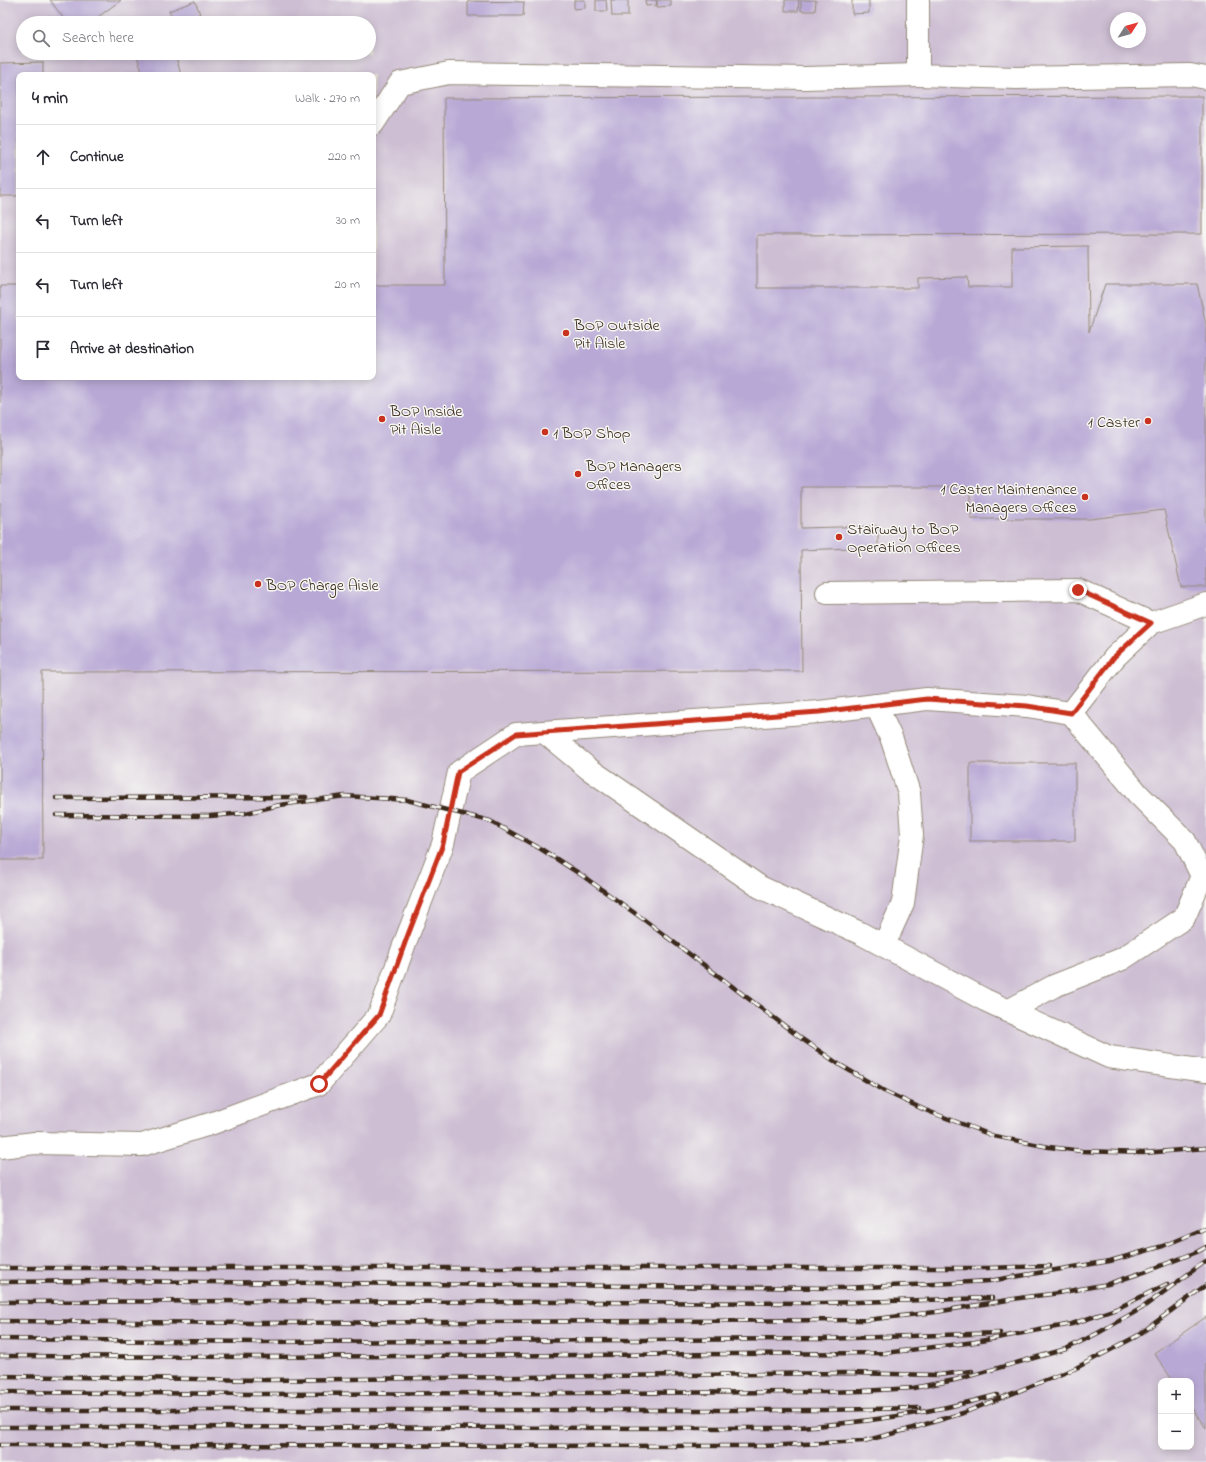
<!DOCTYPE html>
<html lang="en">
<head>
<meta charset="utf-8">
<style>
	body { margin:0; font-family:"Indie Flower",sans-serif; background:#f7f7f7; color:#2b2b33 }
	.controls { position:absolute; right:12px; bottom:12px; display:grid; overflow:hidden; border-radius:8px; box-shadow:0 2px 10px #0003 }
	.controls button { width:36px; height:36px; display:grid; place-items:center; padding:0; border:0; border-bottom:1px solid #e1e1e2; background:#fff; color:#2b2b33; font:20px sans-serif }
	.compass { position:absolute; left:1110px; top:12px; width:36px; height:36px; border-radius:50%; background:#fff; box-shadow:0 2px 10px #0003; rotate:54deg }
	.stop { position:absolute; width:12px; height:12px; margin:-9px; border:3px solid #c8321e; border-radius:50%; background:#fff }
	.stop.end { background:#c8321e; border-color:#fff; box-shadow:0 1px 4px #0008 }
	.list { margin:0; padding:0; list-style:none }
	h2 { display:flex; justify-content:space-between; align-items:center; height:52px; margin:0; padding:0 16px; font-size:17px }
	h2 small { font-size:13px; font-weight:400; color:#7c7c81 }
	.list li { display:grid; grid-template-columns:26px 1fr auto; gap:12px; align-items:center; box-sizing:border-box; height:64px; padding:0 16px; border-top:1px solid #e1e1e2 }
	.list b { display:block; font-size:15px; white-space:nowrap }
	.list em { font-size:13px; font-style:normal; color:#7c7c81 }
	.icon { flex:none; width:22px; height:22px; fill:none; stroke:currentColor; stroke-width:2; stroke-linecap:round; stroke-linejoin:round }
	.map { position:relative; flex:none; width:1206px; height:1462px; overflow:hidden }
	.search { position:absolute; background:#fff; box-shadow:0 2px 10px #0003; left:16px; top:16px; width:360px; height:44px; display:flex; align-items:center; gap:10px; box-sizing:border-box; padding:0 14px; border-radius:22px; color:#7c7c81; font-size:15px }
	.panel { position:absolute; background:#fff; box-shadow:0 2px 10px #0003; left:16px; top:72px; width:360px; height:308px; border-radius:8px }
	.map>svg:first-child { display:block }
	.industrial { fill:#cdbed3; fill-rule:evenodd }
	.building { fill:#b8a8d5 }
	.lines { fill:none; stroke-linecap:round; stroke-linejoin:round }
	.minor-casing { stroke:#958a7a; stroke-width:24 }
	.minor { stroke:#fff; stroke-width:22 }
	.rail-casing { stroke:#3b2a1e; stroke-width:4.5 }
	.rail { stroke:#f6f6f2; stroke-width:3; stroke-dasharray:9; stroke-linecap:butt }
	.route { stroke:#c8321e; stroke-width:5 }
	.poi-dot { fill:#c8321e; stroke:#f6f6f2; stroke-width:1.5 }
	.labels { text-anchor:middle; stroke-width:3; stroke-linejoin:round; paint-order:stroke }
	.poi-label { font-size:16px; fill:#3b2a1e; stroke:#f6f6f2; text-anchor:start }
</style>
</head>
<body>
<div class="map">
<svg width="1206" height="1462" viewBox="0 0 1206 1462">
	<rect width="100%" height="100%" fill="#f6f6f2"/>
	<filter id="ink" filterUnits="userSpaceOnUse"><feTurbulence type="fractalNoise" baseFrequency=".025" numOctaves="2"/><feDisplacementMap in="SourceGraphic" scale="8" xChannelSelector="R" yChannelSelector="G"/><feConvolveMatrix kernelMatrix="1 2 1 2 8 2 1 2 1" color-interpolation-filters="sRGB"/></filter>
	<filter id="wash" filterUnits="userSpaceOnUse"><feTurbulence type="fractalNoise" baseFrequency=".012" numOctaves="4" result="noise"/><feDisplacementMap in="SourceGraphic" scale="16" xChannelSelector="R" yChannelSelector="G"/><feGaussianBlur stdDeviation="0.9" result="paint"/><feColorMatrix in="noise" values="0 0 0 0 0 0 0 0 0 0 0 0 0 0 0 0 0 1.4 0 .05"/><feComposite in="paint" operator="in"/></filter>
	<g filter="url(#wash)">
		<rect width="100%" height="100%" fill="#efead5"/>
		<path class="industrial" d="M0 0H1206V1462H0ZM1116 18H1140V42H1116ZM23 23H369V53H23ZM19 75H373V377H19ZM1161 1381H1191V1447H1161Z"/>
		<g id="blocks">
			<g class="building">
				<polygon points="50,0 121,0 90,23 67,23"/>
				<polygon points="574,0 585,0 585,8 574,9"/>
				<polygon points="596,0 606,0 607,11 596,11"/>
				<polygon points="611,0 628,0 628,16 612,16"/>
				<polygon points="645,0 656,0 657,5 646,6"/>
				<polygon points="657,0 671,0 671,6 657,7"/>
				<polygon points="785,0 799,0 798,11 785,11"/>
				<polygon points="801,0 816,0 815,11 801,11"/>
				<polygon points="852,0 869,0 869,13 852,14"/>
				<polygon points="195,1 200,14 174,23 169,11"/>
				<polygon points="468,1 524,2 523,16 468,16"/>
				<polygon points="136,53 175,53 181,75 143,75"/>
				<polygon points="43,62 43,75 19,75 19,196 0,196 0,63"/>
				<polygon points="1202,96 1202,234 757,235 757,288 918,288 918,278 967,277 968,287 1012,287 1012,247 1088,246 1089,332 1105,284 1197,284 1206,324 1206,587 1181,587 1164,510 1090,519 971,519 971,487 801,487 801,528 878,526 878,547 801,550 802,671 42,672 43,860 0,860 0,286 19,286 19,377 373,377 373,285 445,285 444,98"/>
				<rect x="970" y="763" width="105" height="78"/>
				<polygon points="1206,1317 1206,1428 1191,1407 1191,1381 1173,1381 1154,1353"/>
			</g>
		</g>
	</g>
	<g filter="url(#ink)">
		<use href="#blocks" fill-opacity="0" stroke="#958a7a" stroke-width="1"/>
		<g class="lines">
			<g class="minor-casing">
				<g id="minor">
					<polyline points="918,0 918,75 1016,78 1190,75 1206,78"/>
					<polyline points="373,124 400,83 449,73 805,78 918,75"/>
					<polyline points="827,593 1078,590 1151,623"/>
					<polyline points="876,705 892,740 909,793 912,835 903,903 884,945"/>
					<polyline points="544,732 589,769 760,887 860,933 985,1000 1109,1057 1206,1071"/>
					<polyline points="1008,1011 1054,986 1122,959 1184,918 1202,876 1185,841 1138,794 1071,713"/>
					<polyline points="0,1147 35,1143 142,1145 213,1123 319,1084 379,1015 406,940 443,844 459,772 516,734 819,712 927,699 1027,706 1071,713 1115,657 1151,623 1206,604"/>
				</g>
			</g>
			<use href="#minor" class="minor"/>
			<g class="rail-casing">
				<g id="rail">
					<polyline points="56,798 306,797"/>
					<polyline points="56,815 210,816 246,813 280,805 345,796 407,800 490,821 541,849 580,874 643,919 802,1039 840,1065 884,1091 925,1110 994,1136 1049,1147 1082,1151 1143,1153 1206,1148"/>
					<polyline points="0,1268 988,1268 1050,1266"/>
					<polyline points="0,1282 105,1281 841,1288 934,1284 989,1281 1110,1261 1163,1246 1206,1228"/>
					<polyline points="0,1302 262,1301 823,1303 992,1298"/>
					<polyline points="0,1321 258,1323 866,1320 936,1312 1026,1297 1052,1294 1108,1284 1147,1271 1197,1252 1206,1247"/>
					<polyline points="0,1339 257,1342 823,1339 1000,1333"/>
					<polyline points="0,1356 261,1357 885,1353 975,1342 1072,1324 1116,1309 1167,1284"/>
					<polyline points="0,1376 267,1380 846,1373 938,1375 972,1371"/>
					<polyline points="0,1392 258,1394 823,1392 862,1391 913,1388 955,1380 1066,1349 1098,1333 1142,1308 1206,1261"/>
					<polyline points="0,1410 824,1410 919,1408"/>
					<path d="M0 1427 784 1428C856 1424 927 1414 997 1395"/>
					<polyline points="0,1445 763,1446 864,1441 906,1430 963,1413 1074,1369 1137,1336 1206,1285"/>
				</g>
			</g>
			<use href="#rail" class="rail"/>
		</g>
	</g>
	<g class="lines" filter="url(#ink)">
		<polyline class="route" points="319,1084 379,1015 406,940 443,844 458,772 516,734 819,712 927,699 1027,706 1071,713 1114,657 1151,623 1078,590"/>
	</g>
	<g class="poi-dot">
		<circle cx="566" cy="333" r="4"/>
		<circle cx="382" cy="419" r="4"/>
		<circle cx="1148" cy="421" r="4"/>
		<circle cx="545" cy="432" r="4"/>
		<circle cx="578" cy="474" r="4"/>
		<circle cx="1085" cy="497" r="4"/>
		<circle cx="839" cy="537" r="4"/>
		<circle cx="258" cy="584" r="4"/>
	</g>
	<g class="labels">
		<g class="poi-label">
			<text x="574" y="330">BOP Outside<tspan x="574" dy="18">Pit Aisle</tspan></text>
			<text x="390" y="416">BOP Inside<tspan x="390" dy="18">Pit Aisle</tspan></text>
			<text x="1140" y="427" text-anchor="end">1 Caster</text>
			<text x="553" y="438">1 BOP Shop</text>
			<text x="586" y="471">BOP Managers<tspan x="586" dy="18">Offices</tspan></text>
			<text x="1077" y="494" text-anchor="end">1 Caster Maintenance<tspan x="1077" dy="18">Managers Offices</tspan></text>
			<text x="847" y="534">Stairway to BOP<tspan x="847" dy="18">Operation Offices</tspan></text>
			<text x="266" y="590">BOP Charge Aisle</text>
		</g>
	</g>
</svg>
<div class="controls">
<button>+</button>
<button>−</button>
</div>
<svg class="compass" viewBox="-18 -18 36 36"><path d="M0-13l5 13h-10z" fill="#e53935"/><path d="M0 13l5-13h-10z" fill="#7c7c81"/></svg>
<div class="stop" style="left:319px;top:1084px"></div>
<div class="stop end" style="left:1078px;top:590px"></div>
<div class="search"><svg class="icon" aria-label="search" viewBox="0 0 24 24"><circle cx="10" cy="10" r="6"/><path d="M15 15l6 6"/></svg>Search here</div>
<section class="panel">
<h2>4 min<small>Walk · 270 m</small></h2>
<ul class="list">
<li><svg class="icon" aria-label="ahead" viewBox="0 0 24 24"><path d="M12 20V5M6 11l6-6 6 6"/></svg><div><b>Continue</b></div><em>220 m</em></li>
<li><svg class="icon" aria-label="left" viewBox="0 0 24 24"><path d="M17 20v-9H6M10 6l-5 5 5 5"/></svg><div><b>Turn left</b></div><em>30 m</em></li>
<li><svg class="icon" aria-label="left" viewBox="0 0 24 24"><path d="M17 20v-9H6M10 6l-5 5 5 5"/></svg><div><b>Turn left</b></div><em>20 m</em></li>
<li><svg class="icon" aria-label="arrive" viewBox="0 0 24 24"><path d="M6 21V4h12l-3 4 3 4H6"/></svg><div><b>Arrive at destination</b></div></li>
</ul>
</section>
</div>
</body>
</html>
